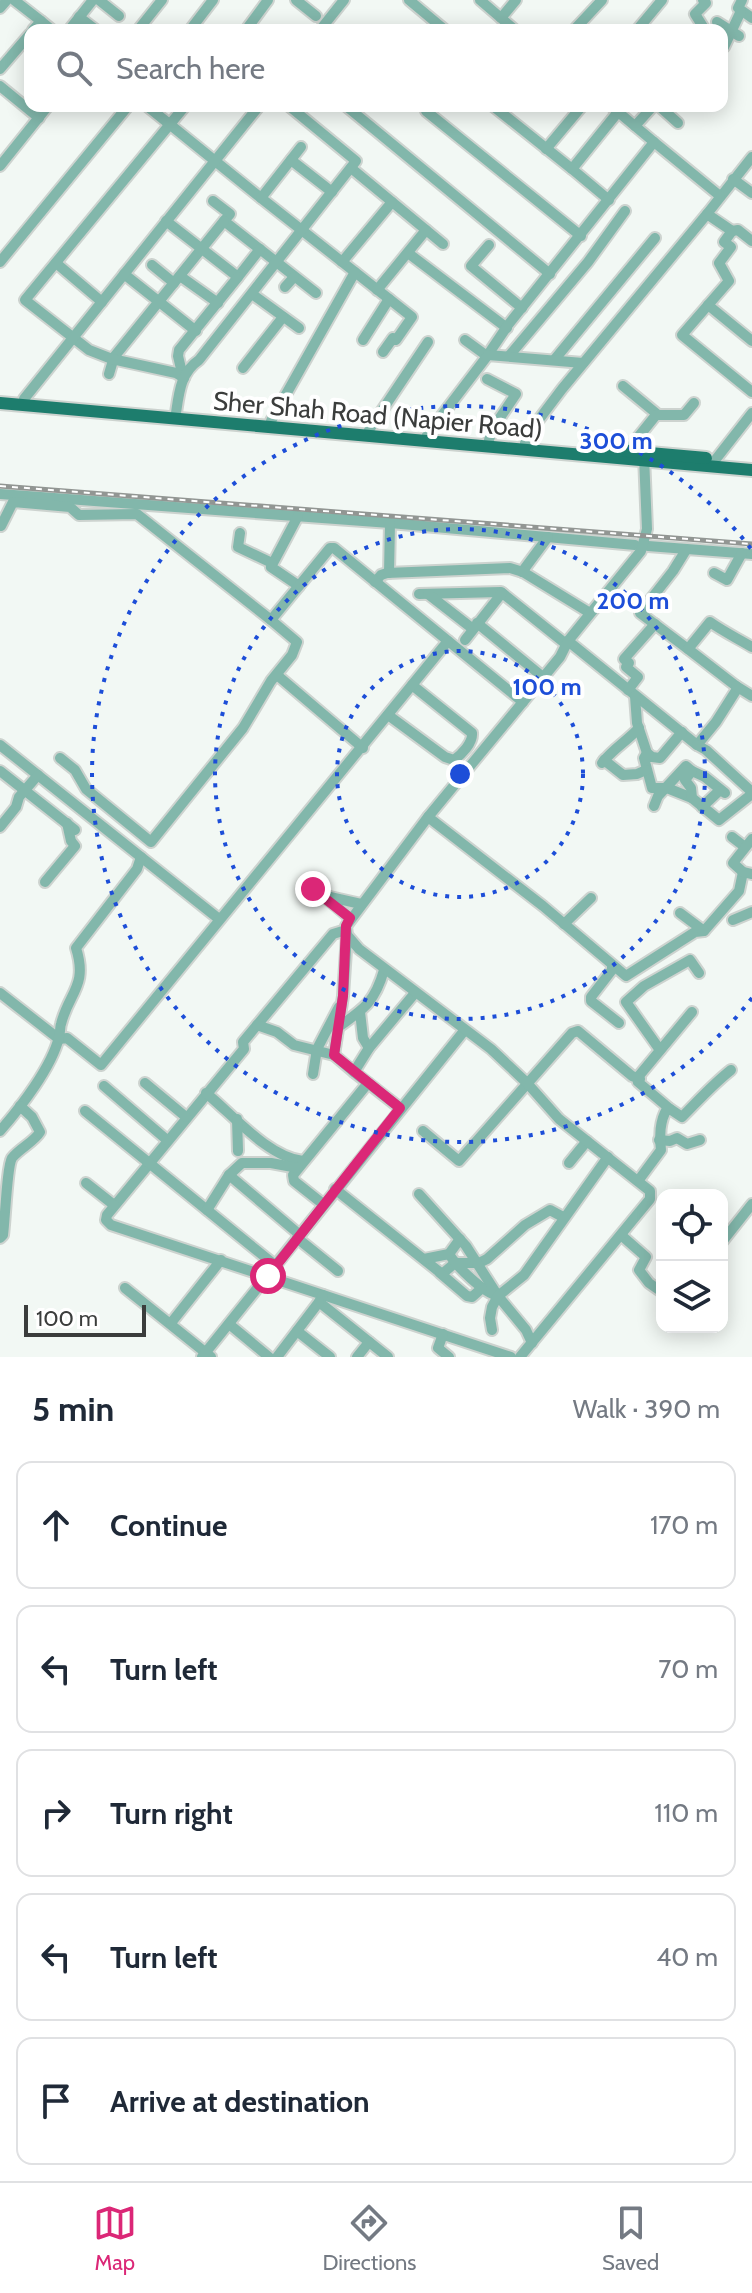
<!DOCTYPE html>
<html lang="en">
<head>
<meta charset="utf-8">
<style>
	body { margin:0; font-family:Cabin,sans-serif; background:#f6f6f7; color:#1f2937 }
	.controls { position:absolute; right:24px; bottom:24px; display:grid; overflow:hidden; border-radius:16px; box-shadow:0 4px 20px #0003 }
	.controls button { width:72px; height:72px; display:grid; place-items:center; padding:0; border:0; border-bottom:2px solid #e0e1e3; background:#fff; color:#1f2937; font:40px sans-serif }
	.scale { position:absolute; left:24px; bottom:20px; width:122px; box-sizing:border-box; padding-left:8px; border:4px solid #3b3d3c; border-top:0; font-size:22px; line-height:28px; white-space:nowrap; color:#3b3d3c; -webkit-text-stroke:6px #fff; paint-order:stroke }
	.stop { position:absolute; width:24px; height:24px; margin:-18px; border:6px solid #db2777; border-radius:50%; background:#fff }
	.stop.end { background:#db2777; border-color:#fff; box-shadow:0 2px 8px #0008 }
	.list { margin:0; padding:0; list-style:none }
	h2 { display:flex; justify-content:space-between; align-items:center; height:104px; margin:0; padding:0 32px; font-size:34px }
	h2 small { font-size:26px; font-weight:400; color:#747a83 }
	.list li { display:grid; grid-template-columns:52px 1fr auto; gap:24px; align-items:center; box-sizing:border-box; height:128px; margin:0 16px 16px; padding:0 16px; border:2px solid #e0e1e3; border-radius:16px }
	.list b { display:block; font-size:30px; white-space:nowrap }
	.list em { font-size:26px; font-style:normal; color:#747a83 }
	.icon { flex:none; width:44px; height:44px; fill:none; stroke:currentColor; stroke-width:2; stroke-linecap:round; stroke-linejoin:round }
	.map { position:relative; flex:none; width:752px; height:1357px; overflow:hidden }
	.search { position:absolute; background:#fff; box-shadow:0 4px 20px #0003; left:24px; right:24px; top:24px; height:88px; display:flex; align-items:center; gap:20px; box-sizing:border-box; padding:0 28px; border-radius:16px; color:#747a83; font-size:30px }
	.sheet { height:824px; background:#fff }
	nav { display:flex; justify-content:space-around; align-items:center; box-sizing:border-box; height:112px; border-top:2px solid #e0e1e3; background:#fff; font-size:22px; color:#747a83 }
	nav a { display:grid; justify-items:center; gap:4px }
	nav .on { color:#db2777 }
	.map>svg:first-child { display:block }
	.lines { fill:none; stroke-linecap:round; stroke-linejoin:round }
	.minor-casing { stroke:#cdd3cf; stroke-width:14 }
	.major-casing { stroke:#cdd3cf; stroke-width:16 }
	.minor { stroke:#82b7ab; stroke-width:10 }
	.major { stroke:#1d7d6d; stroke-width:12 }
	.rail-casing { stroke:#929693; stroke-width:5 }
	.rail { stroke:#fff; stroke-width:2; stroke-dasharray:6; stroke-linecap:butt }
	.route { stroke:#db2777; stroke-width:10 }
	.ring { fill:none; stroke:#1d4ed8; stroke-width:4; stroke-dasharray:4 8 }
	.labels { text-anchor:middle; stroke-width:8; stroke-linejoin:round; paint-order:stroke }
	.street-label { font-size:26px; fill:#3b3d3c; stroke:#fff }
	.centre { fill:#1d4ed8; stroke:#fff; stroke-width:4 }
	.ring-label { font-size:24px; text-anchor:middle; font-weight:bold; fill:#1d4ed8; stroke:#fff; stroke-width:8; stroke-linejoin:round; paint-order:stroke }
</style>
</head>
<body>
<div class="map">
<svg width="752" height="1357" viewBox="0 0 752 1357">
	<rect width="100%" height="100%" fill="#f2f8f4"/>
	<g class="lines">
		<g class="minor-casing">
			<g id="minor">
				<polyline points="14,0 41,21 33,30"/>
				<polyline points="99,0 119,16"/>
				<polyline points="296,0 316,16"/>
				<polyline points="409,0 445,30"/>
				<polyline points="480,0 515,30"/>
				<polyline points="703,0 706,3 695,14 705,30"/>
				<polyline points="742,0 738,8 752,18"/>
				<polyline points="0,8 7,0"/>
				<polyline points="79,17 96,30"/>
				<polyline points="501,18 516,0"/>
				<polyline points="41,21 52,30"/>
				<polyline points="717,22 739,36"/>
				<polyline points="69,30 93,0"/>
				<polyline points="138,30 162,0"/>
				<polyline points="190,30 213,0"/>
				<polyline points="246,30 268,0"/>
				<polyline points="320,30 344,0"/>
				<polyline points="574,30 602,0"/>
				<polyline points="637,30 662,0"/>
				<polyline points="724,47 741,11"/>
				<polyline points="0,69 30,34"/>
				<polyline points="0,86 39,118"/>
				<polyline points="147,106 261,198"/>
				<polyline points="346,106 550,274"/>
				<polyline points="430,106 426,111 581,236"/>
				<polyline points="493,106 572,169"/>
				<polyline points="611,106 654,142"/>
				<polyline points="659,106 678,123"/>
				<polyline points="635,126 653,106"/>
				<polyline points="301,147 261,198 412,317 396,340 393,338 383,352"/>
				<polyline points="546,149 582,106"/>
				<polyline points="752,157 707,214 732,231 724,242 731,247 719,263 729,281 682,335 752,392"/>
				<polyline points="291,160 332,192"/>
				<polyline points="0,166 48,106"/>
				<polyline points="351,168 443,244"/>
				<polyline points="733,179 752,193"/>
				<polyline points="609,200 572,169 618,112"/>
				<polyline points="213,201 230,214 224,221 316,293"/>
				<polyline points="166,221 238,277 260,249"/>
				<polyline points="732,231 738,230 752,241"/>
				<polyline points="489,245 471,266 522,308"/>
				<polyline points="408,253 507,328"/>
				<polyline points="0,262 128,106"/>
				<polyline points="342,262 392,202"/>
				<polyline points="56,263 102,302"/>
				<polyline points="152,265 174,283"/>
				<polyline points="124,274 196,331"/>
				<polyline points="180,276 218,303"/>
				<polyline points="285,287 294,277"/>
				<polyline points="377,290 426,230"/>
				<polyline points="252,294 299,328"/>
				<polyline points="708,305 752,341"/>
				<polyline points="363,340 389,299"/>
				<polyline points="465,340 487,356 508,325 654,142 720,196"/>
				<polyline points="509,356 588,262 625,211"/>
				<polyline points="555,359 655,238"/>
				<polyline points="243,368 283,317"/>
				<polyline points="109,374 114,357 224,221"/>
				<polyline points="183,377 178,356 179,350 238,277"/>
				<polyline points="184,378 176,373 112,359 89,350 25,300 185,106"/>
				<polyline points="487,379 516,394 493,428 489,440"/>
				<polyline points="623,386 657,414"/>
				<polyline points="24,399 259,106"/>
				<path d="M176 413C179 392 181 372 199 360L356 161 289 106"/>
				<polyline points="271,421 355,272"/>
				<polyline points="369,430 428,342"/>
				<polyline points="427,435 488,355 583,363"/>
				<polyline points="525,443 528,434 562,389 707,214"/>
				<polyline points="627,451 656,415 684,415 694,403"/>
				<polyline points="716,459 752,413"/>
				<polyline points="0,494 390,523 635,545"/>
				<polyline points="298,516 271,567 299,586"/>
				<polyline points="1,526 13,502 70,507 79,515 137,514 271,620"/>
				<polyline points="240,533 238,547 272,563"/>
				<polyline points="648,546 752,554"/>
				<polyline points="686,550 673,571 640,613 688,649"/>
				<polyline points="522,572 548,537"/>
				<polyline points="389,573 390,523"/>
				<polyline points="714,573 727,580 742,553"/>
				<polyline points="375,582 381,575 387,573 510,568 523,572 590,613"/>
				<polyline points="419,594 501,592 566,644"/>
				<polyline points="428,594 473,629"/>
				<polyline points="477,623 543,677"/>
				<polyline points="465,640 502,593"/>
				<path d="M568 641 697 745 716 722 737 689 736 686 688 649 710 622C724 632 737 638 752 647"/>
				<polyline points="277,675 363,748"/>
				<polyline points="736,686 752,696"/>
				<polyline points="628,690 638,677 626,667 629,663 624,659 655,624"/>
				<polyline points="635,696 637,723 647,753"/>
				<path d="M388 715 445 757 454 760C462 754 473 743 472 733L412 685"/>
				<polyline points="682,732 660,758 652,757 647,753 644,758 652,788 667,788 692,798"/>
				<polyline points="0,745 219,919"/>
				<polyline points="697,745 706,750 752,792"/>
				<polyline points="60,758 75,770 86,789 151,842 243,728 271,681 292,655 297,642 271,620 330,548 334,548 523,702"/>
				<polyline points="604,760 623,775 637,774 646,770"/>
				<path d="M602 763C614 748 626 742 639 728"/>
				<polyline points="0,771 75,830"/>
				<polyline points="692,771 705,777 725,793"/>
				<polyline points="654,806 658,796 686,766 692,771 685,780 691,788 692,798 719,820 752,794"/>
				<polyline points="702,807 719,791"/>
				<polyline points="428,817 543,906 626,976 695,932 704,931 739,891 743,872"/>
				<polyline points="0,827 16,807 19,797 38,775"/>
				<polyline points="732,837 745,847"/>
				<polyline points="752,839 733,863 743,872 752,874"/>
				<polyline points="45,882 75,846 71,841 67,823"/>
				<polyline points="313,889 330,897 361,904"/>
				<polyline points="324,896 350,918"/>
				<polyline points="680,913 704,931"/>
				<polyline points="733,920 752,912"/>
				<polyline points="564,924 591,898"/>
				<polyline points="346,930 333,934 243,1042 244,1049 107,1215 106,1220 111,1225 511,1357"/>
				<polyline points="612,965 612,970 591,997 591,1001 619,1023"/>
				<polyline points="0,993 59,1039 67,1038 101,1065 448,641"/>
				<polyline points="360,1012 363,1038 369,1048"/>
				<polyline points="257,1025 277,1032 294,1045 334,1055 354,1072 369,1048 415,993"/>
				<path d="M337 1028C364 1009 375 1002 384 970"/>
				<polyline points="660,1050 626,1002 644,986 690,960 699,973"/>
				<polyline points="334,1055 343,996 347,935"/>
				<polyline points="354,1072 400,1108"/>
				<polyline points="313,1074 317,1049 339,1007"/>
				<polyline points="638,1077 692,1012"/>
				<polyline points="145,1083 186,1117"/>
				<polyline points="104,1086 167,1140"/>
				<path d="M206 1093C233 1115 268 1157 303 1161"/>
				<polyline points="85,1111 276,1266"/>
				<polyline points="237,1119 238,1151"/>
				<path d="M0 1131C20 1108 52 1067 59 1037 60 1036 60 1026 61 1024 69 992 88 986 76 948L137 869 141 857"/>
				<polyline points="423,1131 459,1161 572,1033 578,1031 632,1076 640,1079 638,1082 670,1109"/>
				<polyline points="659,1140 670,1141 677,1138 687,1144 700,1140"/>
				<polyline points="569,1163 587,1141"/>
				<polyline points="229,1175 300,1235"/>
				<path d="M638 1181 661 1150C659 1137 660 1120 667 1109H670L682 1117C699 1100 712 1085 731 1070"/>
				<polyline points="86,1183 114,1205"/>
				<polyline points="335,1189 442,1274 455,1263 479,1263 487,1259 525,1225 550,1210 563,1217"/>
				<polyline points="419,1194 466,1246 498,1296 526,1330 532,1343"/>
				<polyline points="323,1204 294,1181 293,1175 368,1083"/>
				<polyline points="207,1210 229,1175 242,1163 271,1163 298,1168"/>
				<polyline points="621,1235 646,1257 639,1270 649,1283 662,1292"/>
				<path d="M0 1238 3 1235C5 1221 7 1166 12 1158 20 1148 34 1142 40 1132L32 1117 20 1106"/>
				<polyline points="297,1238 338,1271"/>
				<polyline points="722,1242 752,1204"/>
				<path d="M449 1254C457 1267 484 1293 498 1296"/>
				<polyline points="424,1259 449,1254 460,1239"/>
				<polyline points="440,1273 467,1296 472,1297 482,1288"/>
				<polyline points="125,1288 211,1357"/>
				<polyline points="323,1295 319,1302 388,1357"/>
				<polyline points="171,1323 221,1260"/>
				<polyline points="229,1324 269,1357"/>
				<polyline points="492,1330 490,1318 492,1307 498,1296 524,1275 608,1157"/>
				<polyline points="297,1331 330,1357"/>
				<polyline points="443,1334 438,1348 449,1357"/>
				<polyline points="202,1357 464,1031"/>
				<polyline points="277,1357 319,1302"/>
				<polyline points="357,1357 369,1342"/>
				<polyline points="520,1357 650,1199 650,1191 559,1119 527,1083 491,1049 359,949 347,935 346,926 428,817 560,657 568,641 641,551 647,529 644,456"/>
			</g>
		</g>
		<g class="major-casing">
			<g id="major">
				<polyline points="0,403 752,470"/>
				<polyline points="593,448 706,458"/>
			</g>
		</g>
		<use href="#minor" class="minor"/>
		<use href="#major" class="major"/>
		<g class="rail-casing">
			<polyline id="rail" points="0,486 752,544"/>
		</g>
		<use href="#rail" class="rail"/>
	</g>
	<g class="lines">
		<polyline class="route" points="268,1276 400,1108 334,1055 343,996 346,926 350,918 313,889"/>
	</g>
	<g class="ring">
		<circle cx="460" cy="774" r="123"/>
		<circle cx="460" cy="774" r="245"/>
		<path d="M752 998A368 368 0 1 1 752 550"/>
	</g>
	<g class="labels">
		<g class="street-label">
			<text transform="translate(378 415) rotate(5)" y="9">Sher Shah Road (Napier Road)</text>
		</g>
	</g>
	<circle cx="460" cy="774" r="12" class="centre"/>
	<g class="ring-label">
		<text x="616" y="449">300 m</text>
		<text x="633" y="609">200 m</text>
		<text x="547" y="695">100 m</text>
	</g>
</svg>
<div class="controls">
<button><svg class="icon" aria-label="locate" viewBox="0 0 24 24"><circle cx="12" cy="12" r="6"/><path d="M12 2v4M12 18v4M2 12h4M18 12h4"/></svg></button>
<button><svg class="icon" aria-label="layers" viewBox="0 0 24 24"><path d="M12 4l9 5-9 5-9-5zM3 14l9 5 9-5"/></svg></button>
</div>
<div class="scale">100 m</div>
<div class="stop" style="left:268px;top:1276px"></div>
<div class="stop end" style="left:313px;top:889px"></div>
<div class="search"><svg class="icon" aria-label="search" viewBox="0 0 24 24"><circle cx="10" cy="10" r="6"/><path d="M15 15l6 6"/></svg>Search here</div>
</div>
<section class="sheet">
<h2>5 min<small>Walk · 390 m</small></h2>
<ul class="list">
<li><svg class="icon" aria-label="ahead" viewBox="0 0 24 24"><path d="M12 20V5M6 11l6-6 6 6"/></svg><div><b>Continue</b></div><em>170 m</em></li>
<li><svg class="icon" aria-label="left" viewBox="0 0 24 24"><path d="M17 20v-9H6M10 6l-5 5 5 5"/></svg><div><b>Turn left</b></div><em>70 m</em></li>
<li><svg class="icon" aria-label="right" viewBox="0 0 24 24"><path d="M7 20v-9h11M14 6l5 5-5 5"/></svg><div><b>Turn right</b></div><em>110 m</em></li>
<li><svg class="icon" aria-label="left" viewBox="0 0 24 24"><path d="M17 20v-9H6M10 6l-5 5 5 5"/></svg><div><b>Turn left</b></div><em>40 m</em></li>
<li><svg class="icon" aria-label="arrive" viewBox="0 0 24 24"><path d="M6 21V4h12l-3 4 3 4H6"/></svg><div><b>Arrive at destination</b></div></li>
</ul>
</section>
<nav>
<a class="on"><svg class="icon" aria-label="map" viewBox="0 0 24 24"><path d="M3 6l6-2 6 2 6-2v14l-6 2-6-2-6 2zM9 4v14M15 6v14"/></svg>Map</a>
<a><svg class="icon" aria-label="directions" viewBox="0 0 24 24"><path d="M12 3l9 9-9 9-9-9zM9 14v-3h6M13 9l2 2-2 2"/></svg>Directions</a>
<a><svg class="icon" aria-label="saved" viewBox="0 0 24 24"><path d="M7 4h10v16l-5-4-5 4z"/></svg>Saved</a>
</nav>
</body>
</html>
